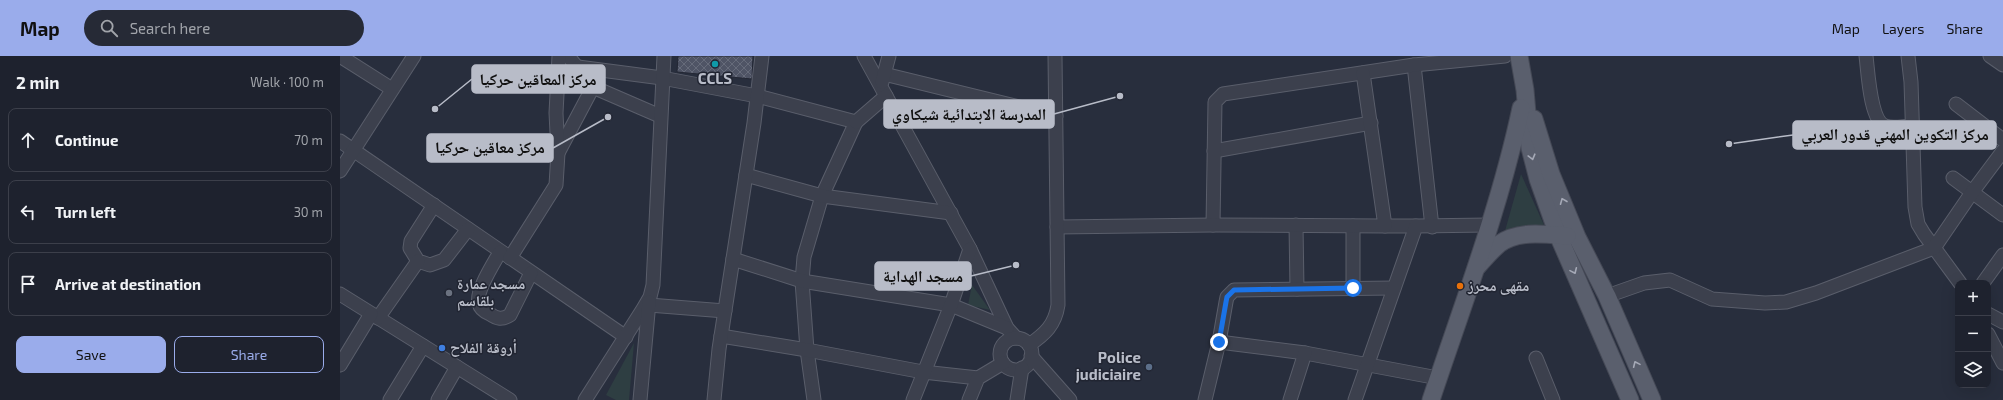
<!DOCTYPE html>
<html lang="en">
<head>
<meta charset="utf-8">
<style>
	body { margin:0; font-family:"Exo 2","Noto Naskh Arabic",sans-serif; background:#262a36; color:#f1f3f6 }
	.controls { position:absolute; right:12px; bottom:12px; display:grid; overflow:hidden; border-radius:8px; box-shadow:0 4px 16px #0002 }
	.controls button { width:36px; height:36px; display:grid; place-items:center; padding:0; border:0; border-bottom:1px solid #3c3f4a; background:#1e222e; color:#f1f3f6; font:20px sans-serif }
	.stop { position:absolute; width:12px; height:12px; margin:-9px; border:3px solid #1a73e8; border-radius:50%; background:#fff }
	.stop.end { background:#1a73e8; border-color:#fff; box-shadow:0 1px 4px #0008 }
	.list { margin:0; padding:0; list-style:none }
	h2 { display:flex; justify-content:space-between; align-items:center; height:52px; margin:0; padding:0 16px; font-size:17px }
	h2 small { font-size:13px; font-weight:400; color:#a1a4aa }
	.list li { display:grid; grid-template-columns:26px 1fr auto; gap:12px; align-items:center; box-sizing:border-box; height:64px; margin:0 8px 8px; padding:0 8px; border:1px solid #3c3f4a; border-radius:8px }
	.list b { display:block; font-size:15px; white-space:nowrap }
	.list em { font-size:13px; font-style:normal; color:#a1a4aa }
	.actions { display:flex; gap:8px; padding:12px 16px }
	.actions a { flex:1; padding:9px 0; border:1px solid #9aaceb; border-radius:8px; text-align:center; font-size:14px; color:#9aaceb }
	.actions .main { background:#9aaceb; color:#111 }
	.icon { flex:none; width:22px; height:22px; fill:none; stroke:currentColor; stroke-width:2; stroke-linecap:round; stroke-linejoin:round }
	.map { position:relative; flex:none; width:1663px; height:344px; overflow:hidden }
	header { display:flex; align-items:center; gap:24px; box-sizing:border-box; height:56px; padding:0 20px; background:#9aaceb; color:#111 }
	header strong { font-size:19px }
	nav { display:flex; gap:22px; margin-inline-start:auto; font-size:14px }
	.search { width:280px; height:36px; background:#262a36; display:flex; align-items:center; gap:10px; box-sizing:border-box; padding:0 14px; border-radius:22px; color:#a1a4aa; font-size:15px }
	main { display:flex }
	aside { flex:1; background:#1e222e }
	.map>svg:first-child { display:block }
	.grass { fill:#2e3e42 }
	.building { fill:url(#building-cross-hatch); stroke:#232734 }
	.lines { fill:none; stroke-linecap:round; stroke-linejoin:round }
	.minor-casing { stroke:#5a5e6b; stroke-width:15 }
	.major-casing { stroke:#454956; stroke-width:19 }
	.minor { stroke:#3c404d; stroke-width:13 }
	.major { stroke:#5a5f6d; stroke-width:17 }
	.oneway { stroke:#a5a9b6 }
	.route { stroke:#1a73e8; stroke-width:5 }
	.culture-dot { fill:#0f9aa8; stroke:#212532; stroke-width:1.5 }
	.food-dot { fill:#e8710a; stroke:#212532; stroke-width:1.5 }
	.worship-dot { fill:#6b7280; stroke:#212532; stroke-width:1.5 }
	.shop-dot { fill:#3f7fe0; stroke:#212532; stroke-width:1.5 }
	.service-dot { fill:#5c6f8a; stroke:#212532; stroke-width:1.5 }
	.labels { text-anchor:middle; stroke-width:3; stroke-linejoin:round; paint-order:stroke }
	.poi-label { font-size:15px; font-weight:bold; fill:#b8bcc8; stroke:#212532; text-anchor:start }
	.leader { fill:none; stroke:#b8bcc8; stroke-width:1.5 }
	.callout-dot { fill:#b8bcc8; stroke:#212532; stroke-width:1.5 }
	.callout { fill:#b8bcc8; stroke:#b8bcc8; stroke-width:1.5 }
	.callout-label { font-size:16px; text-anchor:middle; font-weight:bold; fill:#111 }
</style>
</head>
<body>
<header>
<strong>Map</strong>
<div class="search"><svg class="icon" aria-label="search" viewBox="0 0 24 24"><circle cx="10" cy="10" r="6"/><path d="M15 15l6 6"/></svg>Search here</div>
<nav><a>Map</a><a>Layers</a><a>Share</a></nav>
</header>
<main>
<aside>
<h2>2 min<small>Walk · 100 m</small></h2>
<ul class="list">
<li><svg class="icon" aria-label="ahead" viewBox="0 0 24 24"><path d="M12 20V5M6 11l6-6 6 6"/></svg><div><b>Continue</b></div><em>70 m</em></li>
<li><svg class="icon" aria-label="left" viewBox="0 0 24 24"><path d="M17 20v-9H6M10 6l-5 5 5 5"/></svg><div><b>Turn left</b></div><em>30 m</em></li>
<li><svg class="icon" aria-label="arrive" viewBox="0 0 24 24"><path d="M6 21V4h12l-3 4 3 4H6"/></svg><div><b>Arrive at destination</b></div></li>
</ul>
<div class="actions"><a class="main">Save</a><a>Share</a></div>
</aside>
<div class="map">
<svg width="1663" height="344" viewBox="0 0 1663 344">
	<defs>
		<pattern id="building-cross-hatch" width="8" height="8" patternUnits="userSpaceOnUse"><rect width="8" height="8" fill="#4f5465"/><path d="M0 0l8 8M0 8l8-8" fill="none" stroke="#666b7a"/></pattern>
	</defs>
	<rect width="100%" height="100%" fill="#282e3d"/>
	<g class="grass">
		<polygon points="1181,118 1204,169 1163,182"/>
		<polygon points="632,229 650,254 628,249"/>
		<polygon points="294,287 289,344 276,344 266,339"/>
	</g>
	<polygon class="building" points="338,0 413,0 412,23 337,16"/>
	<g class="lines">
		<g class="minor-casing">
			<g id="minor">
				<polyline points="0,0 52,33"/>
				<polyline points="228,0 253,31 320,60"/>
				<polyline points="524,0 630,193 667,272 676,282"/>
				<path d="M1526 0C1528 15 1530 64 1545 70 1553 73 1564 70 1572 70"/>
				<polyline points="1568,0 1571,26 1575,151 1578,168 1584,178 1620,227"/>
				<polyline points="1650,0 1663,9"/>
				<polyline points="1074,9 1092,171"/>
				<polyline points="238,11 322,22 417,40 516,66 482,140 464,201 462,225 467,294 474,344"/>
				<polyline points="544,18 716,60"/>
				<polyline points="542,26 549,0"/>
				<polyline points="1616,48 1663,84"/>
				<polyline points="516,66 546,40"/>
				<polyline points="0,85 286,281"/>
				<polyline points="874,95 1031,67"/>
				<polyline points="218,97 253,31"/>
				<polyline points="0,115 74,0"/>
				<polyline points="406,119 482,140 611,157"/>
				<polyline points="1613,122 1663,159"/>
				<polyline points="94,149 71,185 70,192 78,205 90,209 104,204 128,173"/>
				<polyline points="873,169 875,46 883,38 1074,9 1165,0"/>
				<polyline points="956,169 957,233"/>
				<polyline points="1013,170 1013,232"/>
				<polyline points="1045,170 1076,170"/>
				<polyline points="717,171 873,169 1045,170 1023,17"/>
				<path d="M160 196C154 207 135 236 139 247 140 253 145 256 150 258 157 263 162 264 170 259L191 217"/>
				<polyline points="170,202 216,129 218,97 216,57 219,0"/>
				<polyline points="393,203 462,225 611,249 667,272"/>
				<polyline points="1643,227 1663,199"/>
				<polyline points="0,238 170,344"/>
				<polyline points="1267,240 1304,227 1330,224 1372,243 1425,247 1446,246 1476,237 1594,192 1633,135 1663,95"/>
				<polyline points="309,249 385,255"/>
				<polyline points="1648,258 1663,266"/>
				<polyline points="38,262 78,205"/>
				<polyline points="1648,278 1663,307"/>
				<polyline points="381,280 467,294 583,316 638,322"/>
				<circle cx="676" cy="298" r="16"/>
				<polyline points="879,286 965,297 1098,322"/>
				<path d="M689 289C705 278 715 269 718 249L715 0"/>
				<polyline points="691,300 730,344"/>
				<polyline points="1196,302 1213,344"/>
				<polyline points="0,309 31,258"/>
				<polyline points="50,344 83,290"/>
				<polyline points="98,344 117,311"/>
				<polyline points="245,344 303,253 310,241 313,229 324,0"/>
				<polyline points="300,344 309,246"/>
				<polyline points="374,344 379,293 414,67 422,0"/>
				<polyline points="573,344 611,249 630,193"/>
				<polyline points="629,344 638,322 663,307"/>
				<polyline points="677,344 682,312"/>
				<polyline points="865,344 879,286 886,246 887,241 894,234 1054,232"/>
				<polyline points="950,344 965,297"/>
				<polyline points="1015,344 1076,170 1149,169"/>
			</g>
		</g>
		<g class="major-casing">
			<g id="major">
				<polyline points="1179,0 1185,34 1190,92 1198,123 1218,179 1290,344"/>
				<polyline points="1194,63 1211,118 1237,181 1267,240 1312,344"/>
				<path d="M1137 211C1144 203 1151 195 1159 188 1178 174 1205 178 1227 180"/>
				<path d="M1091 344C1123 248 1160 151 1181 52"/>
			</g>
		</g>
		<use href="#minor" class="minor"/>
		<use href="#major" class="major"/>
	</g>
	<defs><path id="oneway-chevron" d="M-2-3.5L2.5 0L-2 3.5" fill="none" stroke-width="1.6" stroke-linecap="round" stroke-linejoin="round"/></defs>
	<g class="oneway">
		<use href="#oneway-chevron" transform="translate(1192 101) rotate(75)"/>
		<use href="#oneway-chevron" transform="translate(1223 145) rotate(-112)"/>
		<use href="#oneway-chevron" transform="translate(1234 215) rotate(66)"/>
		<use href="#oneway-chevron" transform="translate(1296 308) rotate(-114)"/>
	</g>
	<g class="lines">
		<polyline class="route" points="879,286 886,246 887,241 894,234 1013,232"/>
	</g>
	<circle class="culture-dot" cx="375" cy="8" r="4"/>
	<circle class="food-dot" cx="1120" cy="230" r="4"/>
	<circle class="worship-dot" cx="109" cy="237" r="4"/>
	<circle class="shop-dot" cx="102" cy="292" r="4"/>
	<circle class="service-dot" cx="809" cy="311" r="4"/>
	<g class="labels">
		<g class="poi-label">
			<text x="375" y="28" text-anchor="middle">CCLS</text>
			<text x="117" y="233">مسجد عمارة<tspan x="117" dy="17">بلقاسم</tspan></text>
			<text x="1128" y="235">مقهى محرز</text>
			<text x="110" y="297">أروقة الفلاح</text>
			<text x="801" y="307" text-anchor="end">Police<tspan x="801" dy="17">judiciaire</tspan></text>
		</g>
	</g>
	<path class="leader" d="M95 53L132 23M780 40L714 58M1389 88L1453 79M268 61L213 92M676 209L631 220"/>
	<g class="callout-dot">
		<circle cx="95" cy="53" r="4"/>
		<circle cx="780" cy="40" r="4"/>
		<circle cx="1389" cy="88" r="4"/>
		<circle cx="268" cy="61" r="4"/>
		<circle cx="676" cy="209" r="4"/>
	</g>
	<g class="callout">
		<rect x="132" y="9" width="133" height="28" rx="4"/>
		<rect x="544" y="44" width="170" height="28" rx="4"/>
		<rect x="1453" y="65" width="203" height="28" rx="4"/>
		<rect x="87" y="78" width="126" height="28" rx="4"/>
		<rect x="535" y="206" width="96" height="28" rx="4"/>
	</g>
	<g class="callout-label">
		<text x="198" y="29">مركز المعاقين حركيا</text>
		<text x="629" y="64">المدرسة الابتدائية شيكاوي</text>
		<text x="1555" y="84">مركز التكوين المهني قدور العربي</text>
		<text x="150" y="97">مركز معاقين حركيا</text>
		<text x="583" y="226">مسجد الهداية</text>
	</g>
</svg>
<div class="controls">
<button>+</button>
<button>−</button>
<button><svg class="icon" aria-label="layers" viewBox="0 0 24 24"><path d="M12 4l9 5-9 5-9-5zM3 14l9 5 9-5"/></svg></button>
</div>
<div class="stop" style="left:1013px;top:232px"></div>
<div class="stop end" style="left:879px;top:286px"></div>
</div>
</main>
</body>
</html>
